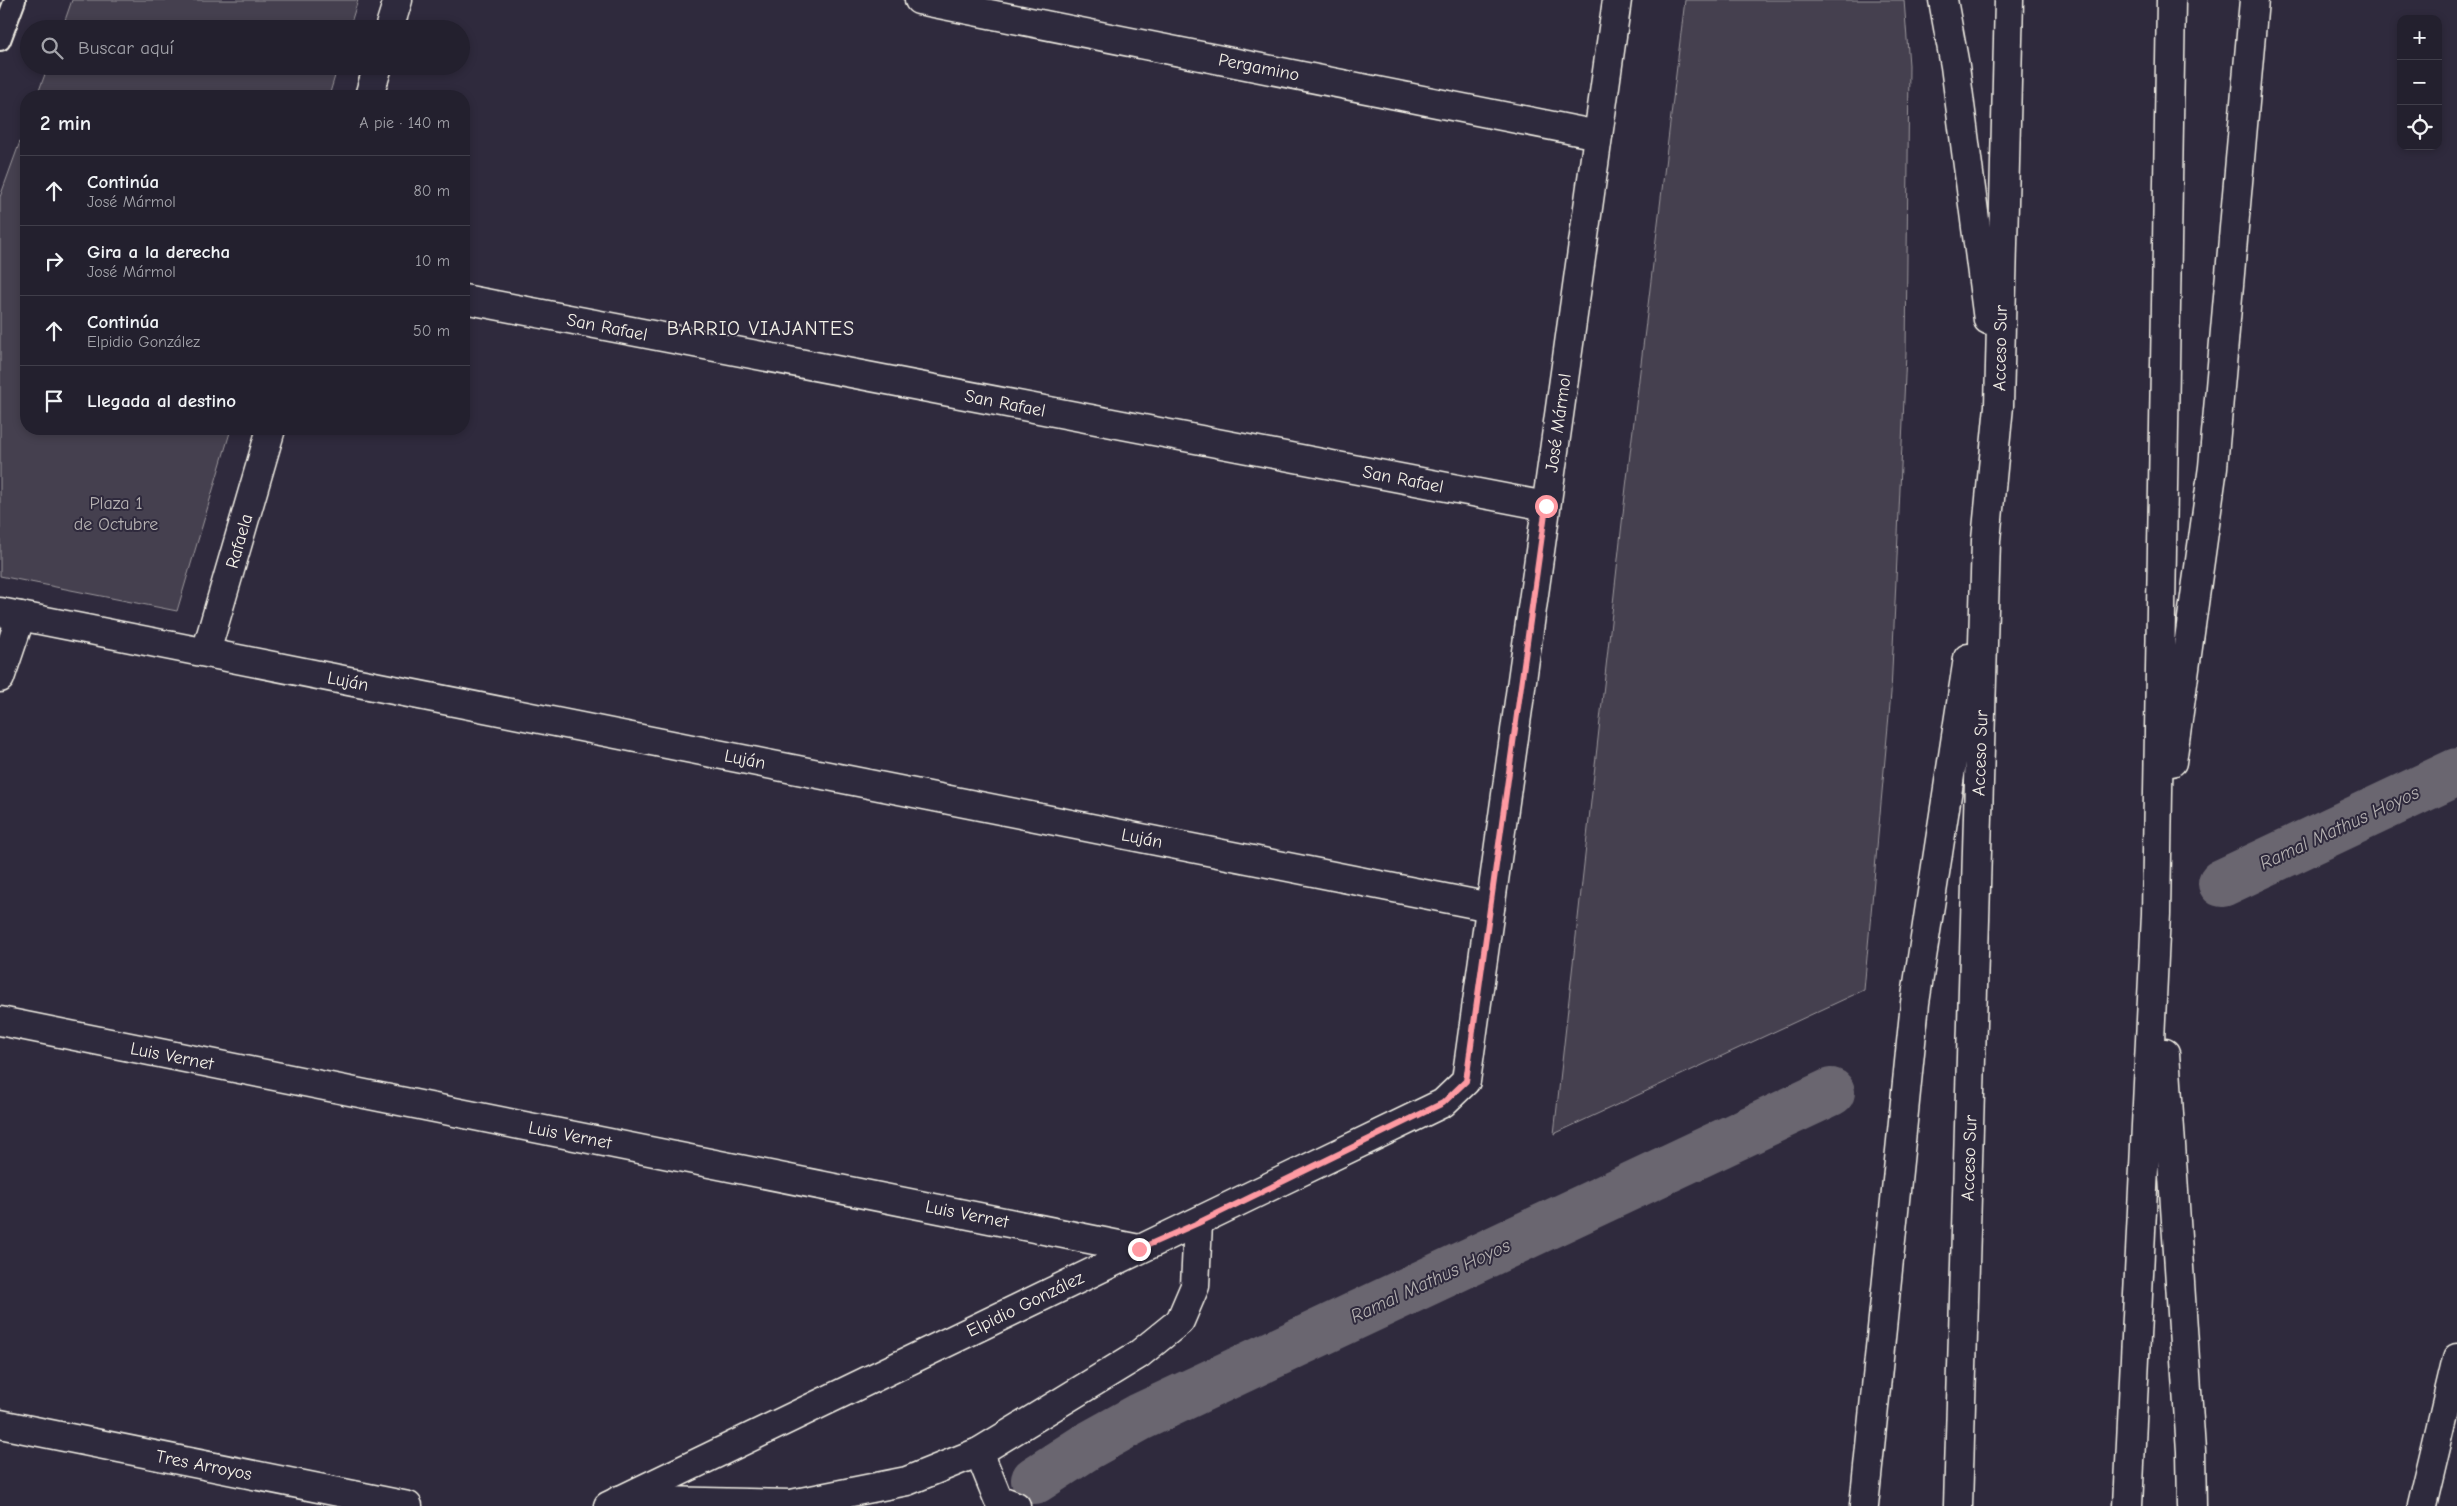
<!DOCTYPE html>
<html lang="es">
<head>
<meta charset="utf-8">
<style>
	body { margin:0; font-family:"Comic Neue",sans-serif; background:#2b2836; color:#f1f3f6 }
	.controls { position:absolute; right:15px; top:15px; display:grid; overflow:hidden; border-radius:10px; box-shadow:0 2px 8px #0003 }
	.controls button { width:45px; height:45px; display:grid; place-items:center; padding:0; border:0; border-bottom:1px solid #403e4a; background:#23202e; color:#f1f3f6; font:25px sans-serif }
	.stop { position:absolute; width:15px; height:15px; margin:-11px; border:4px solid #ff9aa2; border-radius:50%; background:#fff }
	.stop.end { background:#ff9aa2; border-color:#fff; box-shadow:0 1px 5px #0008 }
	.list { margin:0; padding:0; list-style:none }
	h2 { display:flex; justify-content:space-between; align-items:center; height:65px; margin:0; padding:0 20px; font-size:21px }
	h2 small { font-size:16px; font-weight:400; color:#a3a3aa }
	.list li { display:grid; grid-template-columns:32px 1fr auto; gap:15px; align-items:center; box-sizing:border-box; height:70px; padding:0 20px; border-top:1px solid #403e4a }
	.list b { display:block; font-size:19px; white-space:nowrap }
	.list p { margin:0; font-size:16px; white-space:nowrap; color:#a3a3aa }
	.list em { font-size:16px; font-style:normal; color:#a3a3aa }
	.icon { flex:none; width:28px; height:28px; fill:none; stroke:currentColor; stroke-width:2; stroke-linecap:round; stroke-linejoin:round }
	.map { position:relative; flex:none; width:2457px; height:1506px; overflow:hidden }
	.search { position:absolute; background:#23202e; box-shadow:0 2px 8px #0003; left:20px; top:20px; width:450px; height:55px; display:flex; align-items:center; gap:12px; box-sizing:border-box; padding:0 18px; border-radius:28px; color:#a3a3aa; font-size:19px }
	.panel { position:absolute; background:#23202e; box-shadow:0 2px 8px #0003; left:20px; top:90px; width:450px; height:345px; border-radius:20px }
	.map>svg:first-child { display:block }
	.green { fill:#454050; stroke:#9c989c }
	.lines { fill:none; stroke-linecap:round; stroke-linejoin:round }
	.canal { stroke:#6a6670; stroke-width:48 }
	.lane-casing { stroke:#f4f1e8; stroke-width:24 }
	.street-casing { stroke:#f4f1e8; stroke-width:31 }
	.secondary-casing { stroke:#f4f1e8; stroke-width:31 }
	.highway-casing { stroke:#f4f1e8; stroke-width:31 }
	.lane { stroke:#2f2a3d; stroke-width:20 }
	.street { stroke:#2f2a3d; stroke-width:28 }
	.secondary { stroke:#2f2a3d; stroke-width:28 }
	.highway { stroke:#2f2a3d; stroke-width:28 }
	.route { stroke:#ff9aa2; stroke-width:6 }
	.labels { text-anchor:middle; stroke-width:4; stroke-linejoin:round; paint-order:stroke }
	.street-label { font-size:18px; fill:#f4f1e8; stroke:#2f2a3d }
	.park-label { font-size:18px; fill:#b7b3b3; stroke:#2f2a3d }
	.water-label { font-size:19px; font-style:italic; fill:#b6b2b2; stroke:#2f2a3d }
	.quarter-label { font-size:20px; letter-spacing:1px; fill:#f4f1e8; stroke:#2f2a3d }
</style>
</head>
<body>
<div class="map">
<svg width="2457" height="1506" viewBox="0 0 2457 1506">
	<rect width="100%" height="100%" fill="#2f2a3d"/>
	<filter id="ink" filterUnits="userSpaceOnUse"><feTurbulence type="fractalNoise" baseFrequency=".02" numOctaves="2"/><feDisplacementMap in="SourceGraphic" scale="10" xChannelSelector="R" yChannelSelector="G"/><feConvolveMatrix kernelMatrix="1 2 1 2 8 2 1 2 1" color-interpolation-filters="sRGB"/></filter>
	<g filter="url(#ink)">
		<g class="green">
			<polygon points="72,0 358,0 349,29 62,29"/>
			<polygon points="1685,0 1904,0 1909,65 1906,353 1891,693 1864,990 1554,1134 1626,487"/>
			<polygon points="48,66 338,66 329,96 37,96"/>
			<polygon points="26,125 26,429 231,429 177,611 0,576 0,197"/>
		</g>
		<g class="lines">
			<g class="canal">
				<polyline points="2222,883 2457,772"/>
				<polyline points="1035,1480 1086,1447 1140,1417 1831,1092"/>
			</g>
			<g class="lane-casing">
				<polyline id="lane" points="0,40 15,0"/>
			</g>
			<g class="street-casing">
				<g id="street">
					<polyline points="919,0 1598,135"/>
					<polyline points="389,29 398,0"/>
					<polyline points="369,96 378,66"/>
					<polyline points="464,299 1546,506"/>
					<polyline points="0,612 1490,907"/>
					<polyline points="206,652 271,429"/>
					<polyline points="0,678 21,616"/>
					<polyline points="0,1021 1139,1249"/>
					<polyline points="0,1424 408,1506"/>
					<polyline points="979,1452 998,1499 1016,1506"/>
					<polyline points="619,1500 791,1504 907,1481 979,1452 1138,1355 1180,1321 1195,1286 1198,1223"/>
				</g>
			</g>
			<g class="secondary-casing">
				<g id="secondary">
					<polyline points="608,1506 1443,1103 1466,1081 1617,0"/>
					<polyline points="2422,1506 2457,1358"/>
				</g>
			</g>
			<g class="highway-casing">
				<g id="highway">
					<polyline points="1943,0 1955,66 1988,320"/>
					<polyline points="2172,762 2213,467 2254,0"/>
					<polyline points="2165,1053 2191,1451 2192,1506"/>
					<polyline points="1864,1506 1915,1003 1968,658"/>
					<polyline points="1958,1506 1986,540 1999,406 2009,0"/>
					<polyline points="2128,1506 2156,914 2171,0"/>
				</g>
			</g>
			<use href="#lane" class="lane"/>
			<use href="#street" class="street"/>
			<use href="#secondary" class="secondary"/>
			<use href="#highway" class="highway"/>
		</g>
	</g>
	<g class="lines" filter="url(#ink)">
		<polyline class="route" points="1139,1249 1198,1223 1443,1103 1466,1081 1546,506"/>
	</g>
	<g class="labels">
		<g class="street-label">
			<text transform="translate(1259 67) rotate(11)" y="6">Pergamino</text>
			<text transform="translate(607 327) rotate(11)" y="6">San Rafael</text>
			<text transform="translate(2000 348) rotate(-89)" y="6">Acceso Sur</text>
			<text transform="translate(1005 403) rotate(11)" y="6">San Rafael</text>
			<text transform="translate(1558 423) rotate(-82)" y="6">José Mármol</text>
			<text transform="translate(1403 479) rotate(11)" y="6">San Rafael</text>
			<text transform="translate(239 541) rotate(-74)" y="6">Rafaela</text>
			<text transform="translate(348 681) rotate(11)" y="6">Luján</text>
			<text transform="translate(1980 753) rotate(-88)" y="6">Acceso Sur</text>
			<text transform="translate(745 759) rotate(11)" y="6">Luján</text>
			<text transform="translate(1142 838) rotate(11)" y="6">Luján</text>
			<text transform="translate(172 1056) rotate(11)" y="6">Luis Vernet</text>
			<text transform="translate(570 1135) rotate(11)" y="6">Luis Vernet</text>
			<text transform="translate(1969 1158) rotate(-88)" y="6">Acceso Sur</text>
			<text transform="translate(967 1214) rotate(11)" y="6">Luis Vernet</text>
			<text transform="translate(1025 1304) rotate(-26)" y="6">Elpidio González</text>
			<text transform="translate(204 1465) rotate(11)" y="6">Tres Arroyos</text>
		</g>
		<g class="park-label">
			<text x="116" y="509">Plaza 1<tspan x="116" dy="21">de Octubre</tspan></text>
		</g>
		<g class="water-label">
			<text transform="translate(2339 827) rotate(-25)" y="7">Ramal Mathus Hoyos</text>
			<text transform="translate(1430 1280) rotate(-25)" y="7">Ramal Mathus Hoyos</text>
		</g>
		<g class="quarter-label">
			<text x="761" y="335">BARRIO VIAJANTES</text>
		</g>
	</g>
</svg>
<div class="controls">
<button>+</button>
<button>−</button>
<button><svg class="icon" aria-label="locate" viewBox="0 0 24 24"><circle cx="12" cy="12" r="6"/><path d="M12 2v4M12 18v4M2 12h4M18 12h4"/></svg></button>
</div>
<div class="stop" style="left:1546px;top:506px"></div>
<div class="stop end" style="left:1139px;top:1249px"></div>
<div class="search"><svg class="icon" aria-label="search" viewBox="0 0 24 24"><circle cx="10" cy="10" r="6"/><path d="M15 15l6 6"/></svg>Buscar aquí</div>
<section class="panel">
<h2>2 min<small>A pie · 140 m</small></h2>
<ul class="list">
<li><svg class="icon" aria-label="ahead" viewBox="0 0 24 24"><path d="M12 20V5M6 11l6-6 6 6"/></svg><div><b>Continúa</b><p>José Mármol</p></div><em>80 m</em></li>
<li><svg class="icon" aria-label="right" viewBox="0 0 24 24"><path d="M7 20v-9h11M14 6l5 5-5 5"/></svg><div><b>Gira a la derecha</b><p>José Mármol</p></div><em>10 m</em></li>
<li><svg class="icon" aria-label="ahead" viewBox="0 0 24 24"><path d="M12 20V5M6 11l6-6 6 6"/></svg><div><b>Continúa</b><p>Elpidio González</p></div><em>50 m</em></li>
<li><svg class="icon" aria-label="arrive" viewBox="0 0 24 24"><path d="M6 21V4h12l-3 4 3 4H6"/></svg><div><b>Llegada al destino</b></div></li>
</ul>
</section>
</div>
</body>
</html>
